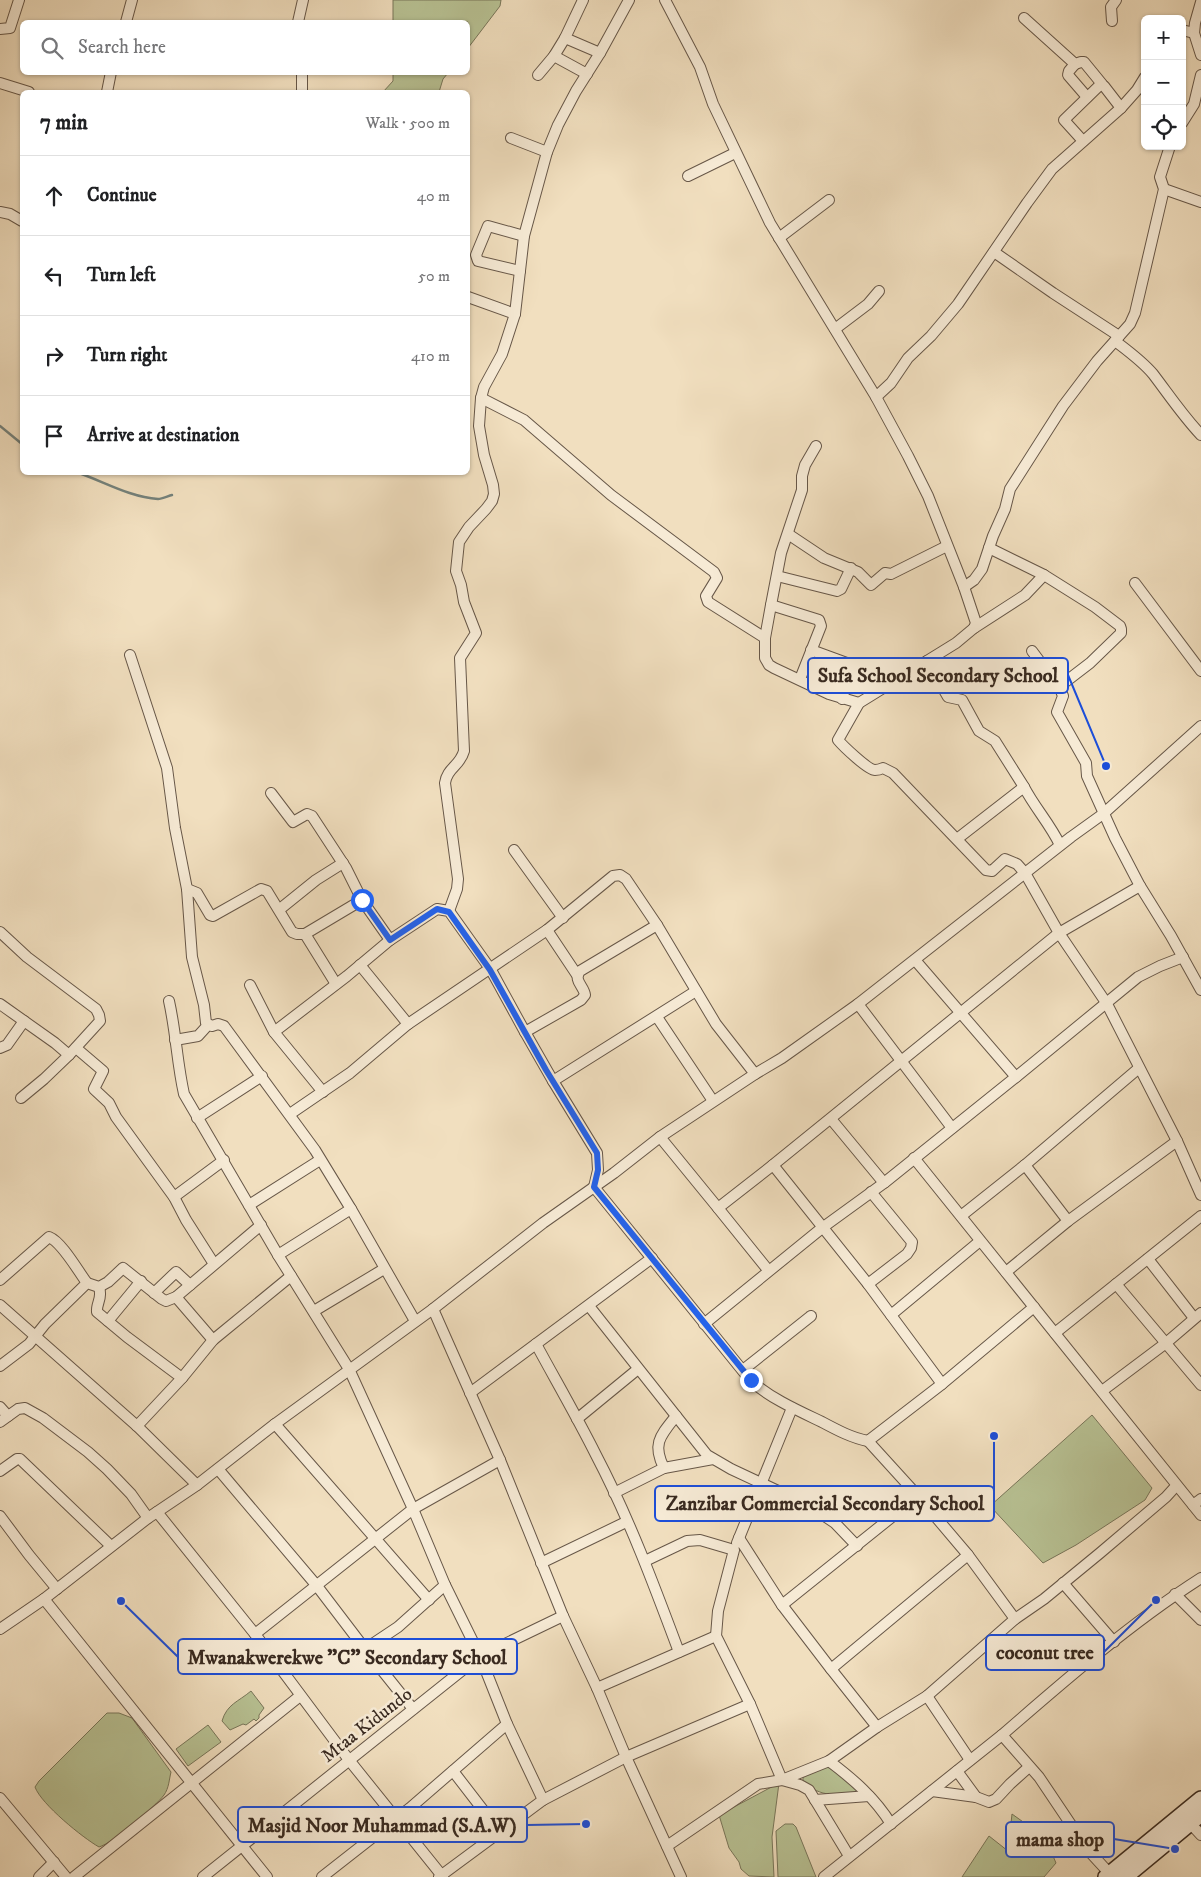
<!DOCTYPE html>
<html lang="en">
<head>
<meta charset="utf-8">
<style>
	body { margin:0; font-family:"IM FELL DW Pica",serif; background:#f6f6f6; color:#202124 }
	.controls { position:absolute; right:15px; top:15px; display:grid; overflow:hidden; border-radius:8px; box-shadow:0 1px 4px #0004 }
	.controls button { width:45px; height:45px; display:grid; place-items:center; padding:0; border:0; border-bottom:1px solid #e0e0e0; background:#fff; color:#202124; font:25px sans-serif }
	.stop { position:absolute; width:15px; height:15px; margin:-11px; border:4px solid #2563eb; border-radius:50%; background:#fff }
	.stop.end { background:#2563eb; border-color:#fff; box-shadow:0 1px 5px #0008 }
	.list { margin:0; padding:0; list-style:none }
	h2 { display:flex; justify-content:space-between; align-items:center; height:65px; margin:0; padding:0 20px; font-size:21px }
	h2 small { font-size:16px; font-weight:400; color:#757577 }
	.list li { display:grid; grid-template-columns:32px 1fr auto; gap:15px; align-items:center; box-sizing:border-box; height:80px; padding:0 20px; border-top:1px solid #e0e0e0 }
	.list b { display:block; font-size:19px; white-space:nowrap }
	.list em { font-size:16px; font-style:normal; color:#757577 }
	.icon { flex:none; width:28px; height:28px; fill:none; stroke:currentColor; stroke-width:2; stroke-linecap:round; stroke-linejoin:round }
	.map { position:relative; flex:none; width:1201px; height:1877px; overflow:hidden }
	.search { position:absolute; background:#fff; box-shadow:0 1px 4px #0004; left:20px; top:20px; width:450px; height:55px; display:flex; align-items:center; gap:12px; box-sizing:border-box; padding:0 18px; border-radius:8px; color:#757577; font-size:19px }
	.panel { position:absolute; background:#fff; box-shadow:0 1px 4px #0004; left:20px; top:90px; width:450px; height:385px; border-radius:8px }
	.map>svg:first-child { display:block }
	.green { fill:#b8c294; stroke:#78765a }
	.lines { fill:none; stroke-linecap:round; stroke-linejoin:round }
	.stream { stroke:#74817b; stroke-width:2.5 }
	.street-casing { stroke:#675748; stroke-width:12 }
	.secondary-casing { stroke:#392a20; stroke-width:18 }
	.street { stroke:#f6ead5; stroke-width:10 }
	.secondary { stroke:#f6ead5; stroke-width:15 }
	.route { stroke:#2563eb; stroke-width:6 }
	.labels { text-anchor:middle; stroke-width:5; stroke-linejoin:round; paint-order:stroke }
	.street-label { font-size:19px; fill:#392a20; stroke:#f6ead5 }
	.leader { fill:none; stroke:#1d4ed8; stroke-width:2 }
	.callout-dot { fill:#1d4ed8; stroke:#f6ead5; stroke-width:2 }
	.callout { fill:#f6ead5; stroke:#1d4ed8; stroke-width:2 }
	.callout-label { font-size:20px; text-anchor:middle; font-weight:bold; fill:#392a20 }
</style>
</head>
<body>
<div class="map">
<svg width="1201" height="1877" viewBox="0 0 1201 1877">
	<rect width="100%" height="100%" fill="#f1dfbf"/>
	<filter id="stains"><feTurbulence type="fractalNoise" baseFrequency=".004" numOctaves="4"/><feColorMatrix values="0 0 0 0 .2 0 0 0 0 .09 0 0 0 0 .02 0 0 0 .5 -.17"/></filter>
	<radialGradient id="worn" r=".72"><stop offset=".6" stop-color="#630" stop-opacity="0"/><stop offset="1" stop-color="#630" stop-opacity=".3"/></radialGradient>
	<g class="green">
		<polygon points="393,0 501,0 500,6 468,48 468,22 393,22"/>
		<polygon points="393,73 393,72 448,73 443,79 439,92 383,92 393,81"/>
		<polygon points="1092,1415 1152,1488 1145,1500 1076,1545 1043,1563 990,1506"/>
		<path d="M251 1691 264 1708 259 1715V1718L256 1721 254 1719 246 1725 243 1724 230 1730 222 1721C227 1704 238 1702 251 1691Z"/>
		<path d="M107 1713H119L132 1718 171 1772C169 1780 169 1788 164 1795 155 1807 113 1843 99 1847 83 1838 41 1804 35 1787L39 1781Z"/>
		<polygon points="208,1725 221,1742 188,1766 176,1749"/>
		<path d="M824 1767C841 1768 851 1781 861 1794 838 1794 821 1799 803 1781V1775Z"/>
		<polygon points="779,1783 772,1837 774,1877 749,1876 741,1869 739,1862 729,1848 719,1815"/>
		<polygon points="1012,1814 1026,1824 1030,1836 1044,1835 1056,1863 1044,1877 962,1877 989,1836 1008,1851"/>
		<polygon points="785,1824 793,1824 796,1827 816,1877 778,1877 776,1831"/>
	</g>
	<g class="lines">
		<g class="stream">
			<polyline points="0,426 22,444"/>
			<path d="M76 472C103 481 129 497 158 499 162 499 168 496 172 495"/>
		</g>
		<g class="street-casing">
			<g id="street">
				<polyline points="583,0 565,38 600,53"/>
				<polyline points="665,0 700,67 713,104 770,223 876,397 908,456 928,496 964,587 976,623 974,628"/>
				<polyline points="1201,2 1195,23 1194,33 1201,55"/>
				<polyline points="1024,18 1075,64 1081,62 1084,62 1102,84"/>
				<polyline points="1112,21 1111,7 1116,0"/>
				<polyline points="126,22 132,0"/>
				<polyline points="298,22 303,0"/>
				<polyline points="0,29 10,28 19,0"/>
				<polyline points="1182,30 1194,33"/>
				<polyline points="554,56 565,38"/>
				<polyline points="1075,64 1069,71 1068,75 1087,97"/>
				<polyline points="538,75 554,56 587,74"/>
				<polyline points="0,83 29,92"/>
				<polyline points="107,92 111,72"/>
				<polyline points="302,92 302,72"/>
				<polyline points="1182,123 1194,104 1201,75"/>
				<polyline points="511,138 547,152"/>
				<polyline points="1083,141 1064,120 1100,85 1104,86 1121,108"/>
				<polyline points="688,176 735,153"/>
				<polyline points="1164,189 1201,202"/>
				<polyline points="0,212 10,214 22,221"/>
				<polyline points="779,238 829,200"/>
				<polyline points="994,252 1053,293 1119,336"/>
				<polyline points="520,271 478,261 476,255 488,226 524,236"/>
				<polyline points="468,297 515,314"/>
				<polyline points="835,329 868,304 879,291"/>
				<path d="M1115 341C1128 351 1142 361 1153 374 1169 395 1183 416 1201 435"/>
				<polyline points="876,397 891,383 908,358 931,336 958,304 1027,203 1052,169 1121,108 1137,90 1145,77"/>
				<polyline points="481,398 524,420 611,495 714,572 717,578 706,596 708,602 765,638"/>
				<polyline points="816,446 805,465 802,476 802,490 781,553 771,605 765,638 765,658 769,665 774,668 829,694 859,703"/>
				<polyline points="788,534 824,558 858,572 871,585 885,573 891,574 947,546"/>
				<path d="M989 548 1044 575 1025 595 974 628 956 643 859 703 838 740C843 746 868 770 875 770 876 770 881 769 883 768L893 773 986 870 992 871 1005 859 1017 864 1025 873 1059 933 1107 1004 1177 1141 1201 1195"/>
				<polyline points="777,576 837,591 841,589 851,568"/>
				<polyline points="1135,583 1201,671"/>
				<polyline points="964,587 974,580 982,569 993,536 1005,509 1010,489 1063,406 1097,361 1130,324 1135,313 1164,189 1160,177 1170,146"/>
				<polyline points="771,605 819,620 821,626 800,679"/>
				<polyline points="811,650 852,665 842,699"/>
				<polyline points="1032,651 1058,686 1060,686 1090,663 1121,633 1121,629 1120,626 1095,607 1044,575"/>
				<polyline points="130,655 167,768 175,828 187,889 192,957 204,1005 206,1023 212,1026 218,1024 224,1026 315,1150 351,1209 415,1321"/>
				<polyline points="927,661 948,697 962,700 979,731 995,741 1024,787"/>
				<polyline points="1059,686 1063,696 1057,712 1086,763 1087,776 1115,838 1140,886 1171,936 1201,990"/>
				<path d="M271 793 293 822 307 814 312 816 346 868 362 900 390 940 437 909 449 911 491 970 525 1032 581 1000 585 995C584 986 573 981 580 971L657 925"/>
				<path d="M957 839 1024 787C1035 808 1050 824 1060 845"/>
				<polyline points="514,850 563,918"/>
				<polyline points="187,889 197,893 210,915 213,916 261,889 267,891 292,932 297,934 305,934 362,900"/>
				<polyline points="280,909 316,880 343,863"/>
				<path d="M449 911 457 889 458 879 445 783C447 768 460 766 464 751L460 658 476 633 464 602 461 585 456 571 459 542 469 527 486 509 492 501 494 494 493 485 484 455 479 426 481 398 484 387 502 354 515 314 524 236 547 152 558 125 576 91 600 53 629 0"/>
				<polyline points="547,930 577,975"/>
				<polyline points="0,932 27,957 96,1009 99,1015 100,1021 69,1055"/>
				<polyline points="305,934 336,984"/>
				<polyline points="915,960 1016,1077"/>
				<polyline points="360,965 408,1024"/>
				<polyline points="250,985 274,1032"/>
				<path d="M169 1001C176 1032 177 1063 184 1094L278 1255 349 1369 413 1509 445 1585 480 1656 507 1724 543 1800"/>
				<polyline points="0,1004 55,1043 69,1055 44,1079 21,1098"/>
				<polyline points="858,1004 952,1128"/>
				<polyline points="657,1017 713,1101"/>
				<polyline points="525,1032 553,1081 696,991"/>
				<polyline points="175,1040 198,1036 208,1025"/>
				<polyline points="0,1048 7,1045 24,1021"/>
				<polyline points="76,1048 103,1071 94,1089 109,1103 116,1117 174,1197 186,1220 214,1264"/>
				<polyline points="553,1081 597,1153 598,1170 594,1187"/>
				<polyline points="323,1092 274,1032 347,976 390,940"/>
				<polyline points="290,1114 350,1073 408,1024 547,930 613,876 620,875 626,879 657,925 716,1024 755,1074"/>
				<polyline points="197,1118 262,1076"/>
				<polyline points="831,1119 884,1183"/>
				<polyline points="660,1137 718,1208 773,1165 868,1284 942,1384"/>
				<polyline points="914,1158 1201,1515"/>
				<polyline points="773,1165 1059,933 1140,886"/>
				<polyline points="1025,1165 1068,1221"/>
				<path d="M594 1187 751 1381C772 1399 797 1410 822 1422 837 1430 852 1438 868 1441L942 1384 1034 1307"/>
				<polyline points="174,1197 224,1160"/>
				<polyline points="249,1205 320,1160"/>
				<polyline points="718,1208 768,1270"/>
				<polyline points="961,1216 1025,1165 1139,1068"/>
				<polyline points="278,1255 351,1209"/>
				<polyline points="1148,1259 1194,1318"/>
				<polyline points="1006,1272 1068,1221 1177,1141"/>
				<path d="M0 1280 49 1237C62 1242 78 1271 87 1283"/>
				<polyline points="868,1284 907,1254 911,1248 912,1242 871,1192"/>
				<polyline points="1116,1284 1201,1385"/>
				<path d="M99 1287C103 1298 96 1303 97 1312L127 1337 182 1378"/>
				<polyline points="154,1293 176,1272 190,1285"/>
				<polyline points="176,1297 213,1340"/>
				<polyline points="0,1305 137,1426 197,1485"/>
				<polyline points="589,1306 707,1455 731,1469 808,1505 835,1523 857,1546"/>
				<polyline points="433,1309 500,1460 563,1616 597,1688 626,1757 681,1877"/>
				<polyline points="314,1311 384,1269"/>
				<polyline points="891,1315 980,1241"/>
				<polyline points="108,1321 141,1281"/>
				<polyline points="704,1324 822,1228 884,1183 1016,1077 1138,977 1160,966 1183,957"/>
				<polyline points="1055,1333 1201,1216"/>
				<path d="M536 1344C556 1381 577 1417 596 1455 629 1518 654 1585 679 1652"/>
				<polyline points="0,1366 29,1344 45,1324 87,1283 99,1287 108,1282 123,1268 162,1299 166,1301 176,1297 261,1225"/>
				<polyline points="743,1370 811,1316"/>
				<polyline points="1102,1391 1166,1343 1201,1313"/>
				<polyline points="470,1393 652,1258"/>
				<polyline points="0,1407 8,1416"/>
				<polyline points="577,1419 638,1369"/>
				<polyline points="0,1422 18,1409 25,1408 43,1418 88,1452 107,1469 131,1494 148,1518"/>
				<polyline points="275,1424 429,1600"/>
				<polyline points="137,1426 182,1378 213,1340 291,1276"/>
				<polyline points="868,1441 918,1496 968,1555 1015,1619"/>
				<path d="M664 1468C652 1444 660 1436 676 1416"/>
				<polyline points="218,1469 317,1586 365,1649 413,1709"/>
				<polyline points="0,1471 17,1459 20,1459 111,1546"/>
				<polyline points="614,1493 664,1468 713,1459"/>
				<polyline points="1193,1505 1201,1499"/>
				<polyline points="157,1512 255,1634 349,1760 443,1877"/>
				<polyline points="0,1516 29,1555 57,1589"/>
				<polyline points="739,1538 782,1605 831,1669"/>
				<polyline points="737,1543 792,1408"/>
				<polyline points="645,1561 687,1541 700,1540 734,1550 718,1611 716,1636 750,1704 782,1780"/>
				<polyline points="541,1563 626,1522"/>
				<polyline points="1063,1583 1114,1642"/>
				<polyline points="1175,1594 1201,1620"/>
				<polyline points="44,1599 267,1877"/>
				<polyline points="782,1605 918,1496"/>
				<polyline points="0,1629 44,1599 148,1518 197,1485 275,1424 433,1309 543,1223 614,1173 660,1137 755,1074 782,1058 858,1004 1071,837 1103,814 1201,726"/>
				<polyline points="255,1634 413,1509 500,1460"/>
				<polyline points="365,1649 398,1627 445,1585"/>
				<polyline points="597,1688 716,1636"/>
				<polyline points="927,1696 970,1760"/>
				<polyline points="877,1727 831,1669 968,1555"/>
				<path d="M829 1761C853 1779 875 1798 891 1824"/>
				<polyline points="453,1771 500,1832"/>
				<polyline points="957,1771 976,1797 989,1802 996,1799 1010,1784 1029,1767"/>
				<polyline points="782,1780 800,1785 809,1790 849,1856"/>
				<polyline points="932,1791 976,1797"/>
				<polyline points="0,1798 66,1877"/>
				<polyline points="815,1800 869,1796"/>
				<polyline points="1190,1823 1201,1835"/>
				<polyline points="667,1846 758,1784 782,1780 829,1761 877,1727 927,1696 1015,1619 1044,1599 1100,1553 1166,1497 1176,1486"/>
				<path d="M1110 1874 1088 1850 1039 1777 1002 1735C1064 1681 1132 1622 1201 1578"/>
				<polyline points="39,1877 54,1862"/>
				<polyline points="74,1877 300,1696"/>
				<polyline points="203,1877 480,1656 563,1616"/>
				<polyline points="322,1877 410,1808 507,1724"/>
				<polyline points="439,1877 543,1800 626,1757 750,1704"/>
				<polyline points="824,1877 1002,1735"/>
			</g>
		</g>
		<g class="secondary-casing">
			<g id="secondary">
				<polyline points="1106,1877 1201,1799"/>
				<polyline points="1125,1877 1201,1814"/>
			</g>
		</g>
		<use href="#street" class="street"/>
		<use href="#secondary" class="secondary"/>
	</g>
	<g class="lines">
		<polyline class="route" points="362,900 390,940 437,909 449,912 490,970 546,1070 597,1153 598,1170 594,1187 751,1380"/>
	</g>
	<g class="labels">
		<g class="street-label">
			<text transform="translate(366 1724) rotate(-38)" y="7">Mtaa Kidundo</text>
		</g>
	</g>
	<path class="leader" d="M1106 766L1068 675M994 1436L994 1503M1156 1600L1104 1652M121 1601L178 1657M586 1824L527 1825M1175 1849L1114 1839"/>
	<g class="callout-dot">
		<circle cx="1106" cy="766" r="5"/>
		<circle cx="994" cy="1436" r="5"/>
		<circle cx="1156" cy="1600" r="5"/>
		<circle cx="121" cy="1601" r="5"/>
		<circle cx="586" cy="1824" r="5"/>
		<circle cx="1175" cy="1849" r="5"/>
	</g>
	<g class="callout">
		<rect x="808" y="658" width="260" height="35" rx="5"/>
		<rect x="655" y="1486" width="339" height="35" rx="5"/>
		<rect x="986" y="1635" width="118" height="35" rx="5"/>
		<rect x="178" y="1639" width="339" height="35" rx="5"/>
		<rect x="238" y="1807" width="289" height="35" rx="5"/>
		<rect x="1006" y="1822" width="108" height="35" rx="5"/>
	</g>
	<g class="callout-label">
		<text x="938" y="682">Sufa School Secondary School</text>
		<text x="825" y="1510">Zanzibar Commercial Secondary School</text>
		<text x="1045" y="1659">coconut tree</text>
		<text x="347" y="1664">Mwanakwerekwe "C" Secondary School</text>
		<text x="382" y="1832">Masjid Noor Muhammad (S.A.W)</text>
		<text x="1060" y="1846">mama shop</text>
	</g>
	<rect width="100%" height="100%" filter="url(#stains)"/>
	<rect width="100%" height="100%" fill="url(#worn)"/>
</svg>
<div class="controls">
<button>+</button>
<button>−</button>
<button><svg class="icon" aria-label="locate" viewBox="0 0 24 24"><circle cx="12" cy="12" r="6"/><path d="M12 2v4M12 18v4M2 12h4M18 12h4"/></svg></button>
</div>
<div class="stop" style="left:362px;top:900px"></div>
<div class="stop end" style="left:751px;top:1380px"></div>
<div class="search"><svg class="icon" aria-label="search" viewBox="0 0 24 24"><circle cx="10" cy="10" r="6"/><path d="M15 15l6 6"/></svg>Search here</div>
<section class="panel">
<h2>7 min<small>Walk · 500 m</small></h2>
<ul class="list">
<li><svg class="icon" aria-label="ahead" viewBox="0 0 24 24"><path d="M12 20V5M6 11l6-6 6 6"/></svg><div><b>Continue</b></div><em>40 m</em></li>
<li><svg class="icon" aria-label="left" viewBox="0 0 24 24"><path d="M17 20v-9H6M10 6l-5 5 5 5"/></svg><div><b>Turn left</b></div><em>50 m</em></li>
<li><svg class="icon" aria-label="right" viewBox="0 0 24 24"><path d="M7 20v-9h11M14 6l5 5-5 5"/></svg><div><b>Turn right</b></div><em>410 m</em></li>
<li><svg class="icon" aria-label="arrive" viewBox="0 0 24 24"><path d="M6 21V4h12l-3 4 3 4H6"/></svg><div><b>Arrive at destination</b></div></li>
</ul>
</section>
</div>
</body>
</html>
